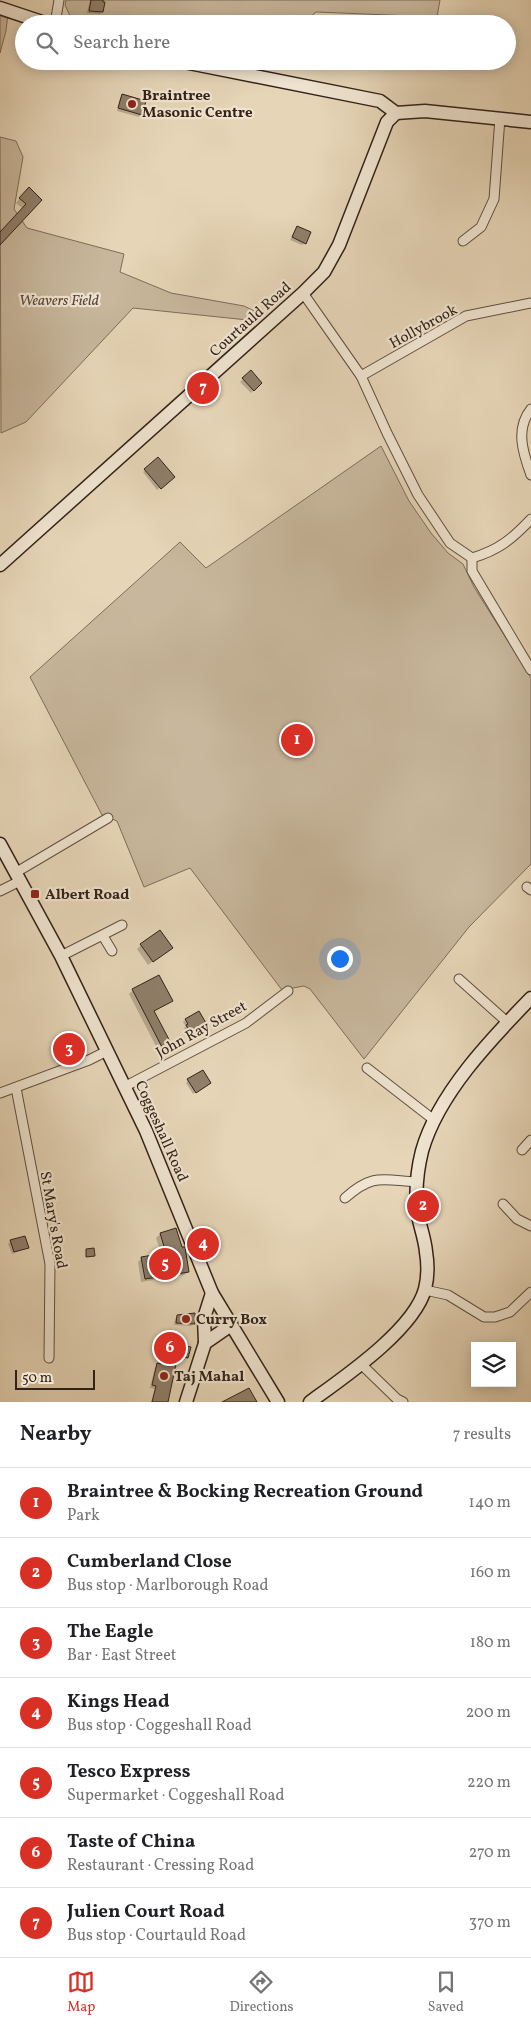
<!DOCTYPE html>
<html lang="en">
<head>
<meta charset="utf-8">
<style>
	body { margin:0; font-family:Vollkorn,serif; background:#f2f2f2; color:#202124 }
	.controls { position:absolute; right:15px; bottom:15px; display:grid; overflow:hidden; border-radius:0px; box-shadow:0 2px 12px #0003 }
	.controls button { width:45px; height:45px; display:grid; place-items:center; padding:0; border:0; border-bottom:1px solid #e0e0e0; background:#fff; color:#202124; font:25px sans-serif }
	.scale { position:absolute; left:15px; bottom:12px; width:80px; box-sizing:border-box; padding-left:5px; border:2px solid #332218; border-top:0; font-size:14px; line-height:18px; white-space:nowrap; color:#332218; -webkit-text-stroke:4px #efe4d0; paint-order:stroke }
	.you { position:absolute; left:339px; top:958px; width:18px; height:18px; margin:-12px; border:4px solid #fff; border-radius:50%; background:#1a73e8; box-shadow:0 0 0 8px #1a73e833 }
	.badge { display:grid; place-items:center; width:32px; height:32px; border-radius:50%; background:#d93025; color:#fff; font-size:16px; font-weight:700 }
	.pin { position:absolute; translate:-50% -50%; border:2px solid #fff; box-shadow:0 1px 5px #0006 }
	.list { margin:0; padding:0; list-style:none }
	h2 { display:flex; justify-content:space-between; align-items:center; height:65px; margin:0; padding:0 20px; font-size:21px }
	h2 small { font-size:16px; font-weight:400; color:#757577 }
	.list li { display:grid; grid-template-columns:32px 1fr auto; gap:15px; align-items:center; box-sizing:border-box; height:70px; padding:0 20px; border-top:1px solid #e0e0e0 }
	.list b { display:block; font-size:19px; white-space:nowrap }
	.list p { margin:0; font-size:16px; white-space:nowrap; color:#757577 }
	.list em { font-size:16px; font-style:normal; color:#757577 }
	.icon { flex:none; width:28px; height:28px; fill:none; stroke:currentColor; stroke-width:2; stroke-linecap:round; stroke-linejoin:round }
	.map { position:relative; flex:none; width:531px; height:1402px; overflow:hidden }
	.search { position:absolute; background:#fff; box-shadow:0 2px 12px #0003; left:15px; right:15px; top:15px; height:55px; display:flex; align-items:center; gap:12px; box-sizing:border-box; padding:0 18px; border-radius:28px; color:#757577; font-size:19px }
	.sheet { height:555px; background:#fff }
	nav { display:flex; justify-content:space-around; align-items:center; box-sizing:border-box; height:70px; border-top:1px solid #e0e0e0; background:#fff; font-size:14px; color:#757577 }
	nav a { display:grid; justify-items:center; gap:2px }
	nav .on { color:#d93025 }
	.map>svg:first-child { display:block }
	.green { fill:#c8b79c; stroke:#7e6c5a }
	.shadow { fill:#0003 }
	.building { fill:#907f6b; stroke:#332218 }
	.lines { fill:none; stroke-linecap:round; stroke-linejoin:round }
	.street-casing { stroke:#604f40; stroke-width:11 }
	.secondary-casing { stroke:#332218; stroke-width:15 }
	.street { stroke:#efe4d0; stroke-width:9 }
	.secondary { stroke:#efe4d0; stroke-width:12 }
	.poi-dot { fill:#8f2418; stroke:#efe4d0; stroke-width:2 }
	.labels { text-anchor:middle; stroke-width:4.5; stroke-linejoin:round; paint-order:stroke }
	.poi-label { font-size:15px; font-weight:bold; fill:#332218; stroke:#efe4d0; text-anchor:start }
	.park-label { font-size:15px; font-style:italic; fill:#584739; stroke:#efe4d0 }
	.street-label { font-size:15px; fill:#332218; stroke:#efe4d0 }
</style>
</head>
<body>
<div class="map">
<svg width="531" height="1402" viewBox="0 0 531 1402">
	<rect width="100%" height="100%" fill="#e6d5b7"/>
	<filter id="stains"><feTurbulence type="fractalNoise" baseFrequency=".004" numOctaves="4"/><feColorMatrix values="0 0 0 0 .2 0 0 0 0 .09 0 0 0 0 .02 0 0 0 .5 -.17"/></filter>
	<radialGradient id="worn" r=".72"><stop offset=".6" stop-color="#630" stop-opacity="0"/><stop offset="1" stop-color="#630" stop-opacity=".3"/></radialGradient>
	<g class="green">
		<polygon points="66,0 440,0 437,17 316,12 302,24 95,24 70,16 65,5"/>
		<polygon points="0,11 8,13 6,31 0,53"/>
		<polygon points="0,137 16,141 23,157 14,209 27,228 124,254 120,272 171,293 244,306 263,315 257,321 133,308 26,422 1,433"/>
		<polygon points="381,446 409,501 431,533 448,553 463,564 474,587 531,678 531,864 469,927 364,1059 310,989 304,986 282,990 190,868 144,887 117,821 102,815 30,677 180,542 206,568"/>
	</g>
	<g class="shadow">
		<polygon points="90,0 102,0 102,11 100,14 87,13"/>
		<polygon points="122,96 141,114 139,117 117,111 120,98"/>
		<polygon points="25,193 40,200 0,244 0,234 22,208 16,203"/>
		<polygon points="297,228 305,243 302,245 290,240"/>
		<polygon points="251,372 261,383 251,393 240,382"/>
		<polygon points="145,470 171,479 157,490 143,472"/>
		<polygon points="141,945 167,951 148,965 137,949"/>
		<polygon points="133,990 171,1001 153,1012 171,1047 160,1054 129,994"/>
		<polygon points="186,1020 208,1028 190,1039 184,1028 186,1027 183,1022"/>
		<polygon points="61,1042 80,1055 58,1065 54,1054 60,1050 58,1045"/>
		<polygon points="188,1080 207,1085 193,1094 186,1083"/>
		<polygon points="176,1229 188,1272 184,1275 141,1282 138,1262 142,1258 162,1255 156,1238 160,1234"/>
		<polygon points="11,1241 28,1247 12,1254 8,1244"/>
		<polygon points="177,1317 194,1323 191,1326 174,1325 175,1319"/>
		<polygon points="165,1344 189,1348 187,1358 184,1360 176,1358 165,1402 151,1402 155,1389 150,1388 155,1367 159,1365 162,1347"/>
	</g>
	<g class="building">
		<polygon points="91,0 103,0 103,2 105,2 103,12 89,11"/>
		<polygon points="122,94 146,101 142,115 118,108"/>
		<polygon points="29,187 42,200 0,245 0,232 26,204 19,198"/>
		<polygon points="297,226 311,232 306,244 292,237"/>
		<polygon points="251,370 262,383 254,391 242,378"/>
		<polygon points="158,457 175,477 161,489 144,469"/>
		<polygon points="160,930 173,948 153,962 140,944"/>
		<polygon points="159,975 173,1001 154,1011 173,1047 164,1051 132,989"/>
		<polygon points="199,1011 209,1028 193,1038 186,1025 188,1024 185,1019"/>
		<polygon points="74,1036 82,1055 61,1064 56,1050 63,1047 60,1041"/>
		<polygon points="203,1070 211,1083 196,1093 187,1079"/>
		<polygon points="176,1228 182,1247 185,1247 189,1272 145,1279 141,1257 166,1253 160,1233"/>
		<polygon points="25,1236 29,1248 14,1252 10,1240"/>
		<polygon points="94,1248 95,1256 86,1257 86,1249"/>
		<polygon points="195,1313 195,1324 176,1323 177,1315"/>
		<polygon points="164,1343 191,1347 188,1358 178,1355 168,1402 152,1402 156,1386 152,1385 157,1363 161,1364"/>
		<polygon points="249,1388 257,1402 222,1402"/>
	</g>
	<g class="lines">
		<g class="street-casing">
			<g id="street">
				<polyline points="55,24 59,0"/>
				<polyline points="463,241 481,227 494,199 500,118"/>
				<polyline points="303,293 361,376 387,433 418,495 450,543 472,558"/>
				<polyline points="361,376 466,316 531,303"/>
				<path d="M531 409C515 429 523 453 531 475"/>
				<polyline points="472,558 472,571 531,670"/>
				<path d="M472 558C499 550 512 539 531 519"/>
				<polyline points="15,873 108,818"/>
				<polyline points="527,887 531,890"/>
				<polyline points="0,891 20,881"/>
				<polyline points="103,936 112,951"/>
				<polyline points="61,956 122,925"/>
				<polyline points="459,979 507,1022"/>
				<polyline points="367,1068 434,1120"/>
				<polyline points="124,1087 246,1023 288,991"/>
				<polyline points="16,1088 50,1264 49,1358"/>
				<polyline points="0,1093 89,1060 107,1051"/>
				<polyline points="522,1150 531,1140"/>
				<path d="M345 1198C373 1173 382 1180 417 1182"/>
				<polyline points="503,1204 517,1219 531,1226"/>
				<polyline points="425,1290 448,1295 484,1317 495,1317 510,1312 531,1292"/>
				<polyline points="362,1365 397,1399 403,1402"/>
			</g>
		</g>
		<g class="secondary-casing">
			<g id="secondary">
				<polyline points="0,8 48,24"/>
				<polyline points="179,61 380,101 396,113"/>
				<polyline points="396,113 425,111 531,122"/>
				<polyline points="0,565 303,293 324,272 339,245 387,122 396,113"/>
				<polyline points="0,844 61,956 146,1131 212,1293 278,1402"/>
				<polyline points="205,1343 204,1318 212,1293"/>
				<polyline points="186,1402 205,1343 231,1325"/>
				<path d="M310 1402C343 1378 414 1330 425 1289 428 1277 428 1264 426 1252 425 1239 420 1227 418 1215 415 1194 417 1171 422 1151 438 1094 491 1039 531 998"/>
			</g>
		</g>
		<use href="#street" class="street"/>
		<use href="#secondary" class="secondary"/>
	</g>
	<g class="poi-dot">
		<circle cx="132" cy="104" r="5"/>
		<rect x="30" y="889" width="10" height="10" rx="2.5"/>
		<circle cx="186" cy="1319" r="5"/>
		<circle cx="164" cy="1376" r="5"/>
	</g>
	<g class="labels">
		<g class="poi-label">
			<text x="142" y="100">Braintree<tspan x="142" dy="17">Masonic Centre</tspan></text>
			<text x="45" y="899">Albert Road</text>
			<text x="196" y="1324">Curry Box</text>
			<text x="174" y="1381">Taj Mahal</text>
		</g>
		<g class="park-label">
			<text x="59" y="305">Weavers Field</text>
		</g>
		<g class="street-label">
			<text transform="translate(250 319) rotate(-42)" y="5">Courtauld Road</text>
			<text transform="translate(423 326) rotate(-29)" y="5">Hollybrook</text>
			<text transform="translate(201 1029) rotate(-29)" y="5">John Ray Street</text>
			<text transform="translate(162 1131) rotate(66)" y="5">Coggeshall Road</text>
			<text transform="translate(54 1220) rotate(80)" y="5">St Mary's Road</text>
		</g>
	</g>
	<rect width="100%" height="100%" filter="url(#stains)"/>
	<rect width="100%" height="100%" fill="url(#worn)"/>
</svg>
<div class="controls">
<button><svg class="icon" aria-label="layers" viewBox="0 0 24 24"><path d="M12 4l9 5-9 5-9-5zM3 14l9 5 9-5"/></svg></button>
</div>
<div class="scale">50 m</div>
<div class="you"></div>
<div class="pin badge" style="left:297px;top:740px">1</div>
<div class="pin badge" style="left:423px;top:1206px">2</div>
<div class="pin badge" style="left:69px;top:1049px">3</div>
<div class="pin badge" style="left:203px;top:1244px">4</div>
<div class="pin badge" style="left:165px;top:1264px">5</div>
<div class="pin badge" style="left:170px;top:1348px">6</div>
<div class="pin badge" style="left:203px;top:388px">7</div>
<div class="search"><svg class="icon" aria-label="search" viewBox="0 0 24 24"><circle cx="10" cy="10" r="6"/><path d="M15 15l6 6"/></svg>Search here</div>
</div>
<section class="sheet">
<h2>Nearby<small>7 results</small></h2>
<ul class="list">
<li><span class="badge">1</span><div><b>Braintree &amp; Bocking Recreation Ground</b><p>Park</p></div><em>140 m</em></li>
<li><span class="badge">2</span><div><b>Cumberland Close</b><p>Bus stop · Marlborough Road</p></div><em>160 m</em></li>
<li><span class="badge">3</span><div><b>The Eagle</b><p>Bar · East Street</p></div><em>180 m</em></li>
<li><span class="badge">4</span><div><b>Kings Head</b><p>Bus stop · Coggeshall Road</p></div><em>200 m</em></li>
<li><span class="badge">5</span><div><b>Tesco Express</b><p>Supermarket · Coggeshall Road</p></div><em>220 m</em></li>
<li><span class="badge">6</span><div><b>Taste of China</b><p>Restaurant · Cressing Road</p></div><em>270 m</em></li>
<li><span class="badge">7</span><div><b>Julien Court Road</b><p>Bus stop · Courtauld Road</p></div><em>370 m</em></li>
</ul>
</section>
<nav>
<a class="on"><svg class="icon" aria-label="map" viewBox="0 0 24 24"><path d="M3 6l6-2 6 2 6-2v14l-6 2-6-2-6 2zM9 4v14M15 6v14"/></svg>Map</a>
<a><svg class="icon" aria-label="directions" viewBox="0 0 24 24"><path d="M12 3l9 9-9 9-9-9zM9 14v-3h6M13 9l2 2-2 2"/></svg>Directions</a>
<a><svg class="icon" aria-label="saved" viewBox="0 0 24 24"><path d="M7 4h10v16l-5-4-5 4z"/></svg>Saved</a>
</nav>
</body>
</html>
